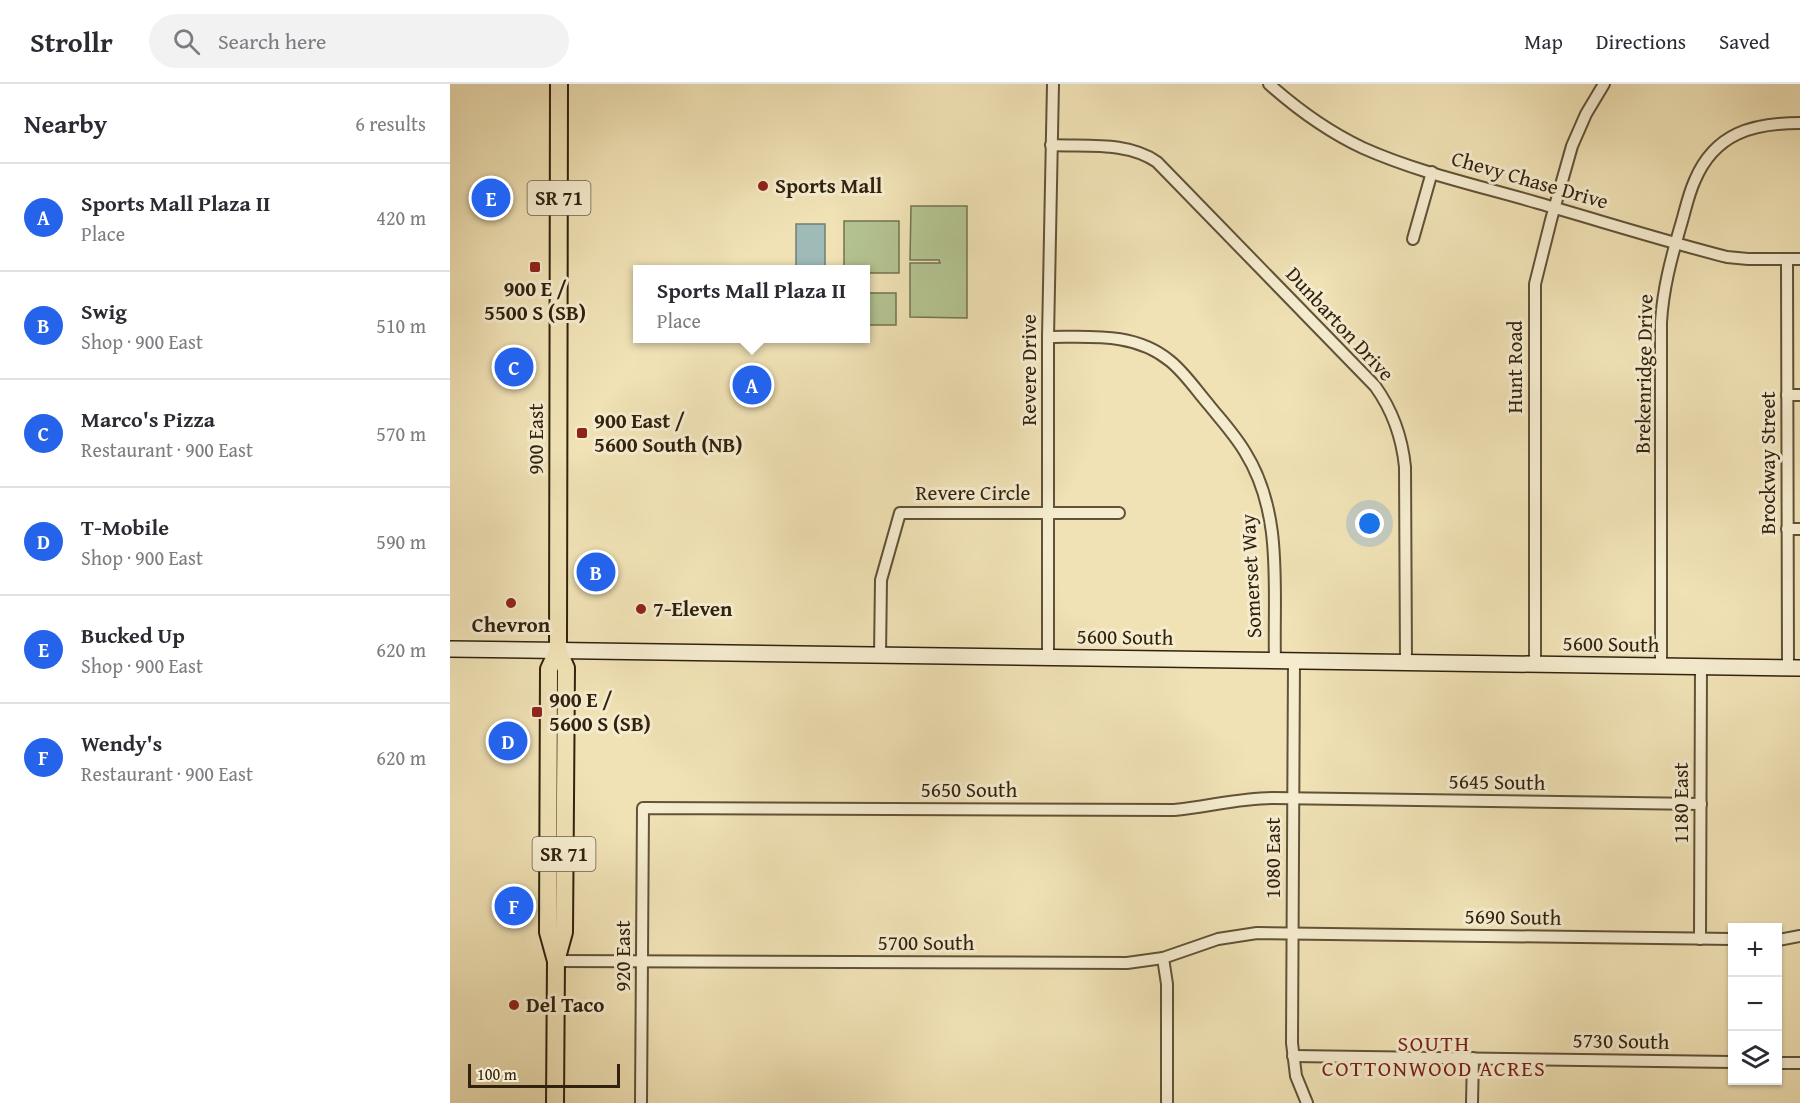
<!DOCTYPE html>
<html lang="en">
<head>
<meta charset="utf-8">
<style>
	body { margin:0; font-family:"Gentium Book Plus",serif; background:#f2f2f3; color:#2b2b33 }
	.controls { position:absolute; right:18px; bottom:18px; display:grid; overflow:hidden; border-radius:0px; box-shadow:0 2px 4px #0004 }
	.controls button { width:54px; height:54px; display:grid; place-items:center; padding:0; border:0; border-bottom:2px solid #e1e1e2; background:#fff; color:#2b2b33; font:30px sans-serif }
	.scale { position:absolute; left:18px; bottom:15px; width:152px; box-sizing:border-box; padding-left:6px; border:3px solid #31220f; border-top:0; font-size:16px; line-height:21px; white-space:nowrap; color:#31220f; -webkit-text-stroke:4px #f5eccf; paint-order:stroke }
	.you { position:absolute; left:920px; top:440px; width:21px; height:21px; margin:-15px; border:4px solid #fff; border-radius:50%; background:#1a73e8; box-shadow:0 0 0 9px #1a73e833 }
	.badge { display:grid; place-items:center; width:39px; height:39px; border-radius:50%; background:#2563eb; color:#fff; font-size:20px; font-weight:700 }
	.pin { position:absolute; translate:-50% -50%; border:3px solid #fff; box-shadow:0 2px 6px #0006 }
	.popup { position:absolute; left:183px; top:181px; width:237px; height:78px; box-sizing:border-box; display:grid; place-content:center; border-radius:0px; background:#fff; filter:drop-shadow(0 2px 4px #0005); font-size:20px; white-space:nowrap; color:#7c7c81 }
	.popup b { font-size:22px; color:#2b2b33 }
	.popup::after { content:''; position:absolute; left:50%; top:100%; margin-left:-12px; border:12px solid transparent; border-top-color:#fff }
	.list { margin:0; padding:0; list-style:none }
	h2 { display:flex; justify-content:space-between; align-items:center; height:78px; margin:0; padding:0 24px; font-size:26px }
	h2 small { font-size:20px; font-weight:400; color:#7c7c81 }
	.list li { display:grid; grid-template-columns:39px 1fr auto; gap:18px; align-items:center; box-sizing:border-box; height:108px; padding:0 24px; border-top:2px solid #e1e1e2 }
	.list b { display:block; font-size:22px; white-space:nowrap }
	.list p { margin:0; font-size:20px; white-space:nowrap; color:#7c7c81 }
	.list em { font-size:20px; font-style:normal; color:#7c7c81 }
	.icon { flex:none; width:33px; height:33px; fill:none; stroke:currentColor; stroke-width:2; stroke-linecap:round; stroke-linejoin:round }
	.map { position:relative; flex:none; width:1350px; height:1019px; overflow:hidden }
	header { display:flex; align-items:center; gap:36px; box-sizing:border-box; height:84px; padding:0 30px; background:#fff; border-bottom:2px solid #e1e1e2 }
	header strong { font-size:28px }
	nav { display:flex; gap:33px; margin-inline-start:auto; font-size:21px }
	.search { width:420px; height:54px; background:#f2f2f3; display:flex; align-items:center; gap:15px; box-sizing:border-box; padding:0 21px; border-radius:33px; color:#7c7c81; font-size:22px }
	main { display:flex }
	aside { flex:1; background:#fff }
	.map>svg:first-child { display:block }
	.green { fill:#b4c492; stroke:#727350; stroke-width:1.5 }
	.water { fill:#9ebbb8; stroke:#727e74; stroke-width:1.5 }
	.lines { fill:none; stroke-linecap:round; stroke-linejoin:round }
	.minor-casing { stroke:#615238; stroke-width:14 }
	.secondary-casing { stroke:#31220f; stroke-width:18 }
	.primary-casing { stroke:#31220f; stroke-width:20 }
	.minor { stroke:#f5eccf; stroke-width:10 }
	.secondary { stroke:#f5eccf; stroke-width:15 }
	.primary { stroke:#f0e2b5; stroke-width:16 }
	.poi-dot { fill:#8f2418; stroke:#f5eccf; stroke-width:2 }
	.labels { text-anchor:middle; stroke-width:6; stroke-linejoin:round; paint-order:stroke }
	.shield { fill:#f5eccf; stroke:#6c5f49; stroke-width:1.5 }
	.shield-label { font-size:20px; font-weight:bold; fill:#31220f }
	.street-label { font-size:21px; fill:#31220f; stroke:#f5eccf }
	.poi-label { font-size:21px; font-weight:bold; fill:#31220f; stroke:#f5eccf; text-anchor:start }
	.neighbourhood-label { font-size:22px; letter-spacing:1.5px; fill:#7a1f14; stroke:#f5eccf }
</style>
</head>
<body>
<header>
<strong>Strollr</strong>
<div class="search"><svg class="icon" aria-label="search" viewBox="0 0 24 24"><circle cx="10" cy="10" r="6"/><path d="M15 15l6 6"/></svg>Search here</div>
<nav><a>Map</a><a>Directions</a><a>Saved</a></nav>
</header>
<main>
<aside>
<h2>Nearby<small>6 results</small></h2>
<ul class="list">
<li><span class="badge">A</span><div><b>Sports Mall Plaza II</b><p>Place</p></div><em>420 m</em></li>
<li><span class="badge">B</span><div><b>Swig</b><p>Shop · 900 East</p></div><em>510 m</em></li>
<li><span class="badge">C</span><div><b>Marco's Pizza</b><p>Restaurant · 900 East</p></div><em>570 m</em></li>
<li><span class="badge">D</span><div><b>T-Mobile</b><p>Shop · 900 East</p></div><em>590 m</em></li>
<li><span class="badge">E</span><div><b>Bucked Up</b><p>Shop · 900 East</p></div><em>620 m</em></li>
<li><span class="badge">F</span><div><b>Wendy's</b><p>Restaurant · 900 East</p></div><em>620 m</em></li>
</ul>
</aside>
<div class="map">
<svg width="1350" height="1019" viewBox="0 0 1350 1019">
	<rect width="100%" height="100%" fill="#f0e2b5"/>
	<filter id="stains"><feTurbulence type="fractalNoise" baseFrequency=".00333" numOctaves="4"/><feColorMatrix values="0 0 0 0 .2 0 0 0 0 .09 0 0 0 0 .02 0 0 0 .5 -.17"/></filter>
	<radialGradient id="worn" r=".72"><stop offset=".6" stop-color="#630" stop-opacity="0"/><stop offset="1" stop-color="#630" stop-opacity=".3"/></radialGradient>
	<g class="green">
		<polygon points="461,122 517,122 517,234 460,233 460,179 490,179 489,176 460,176"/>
		<polygon points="394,137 449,137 449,189 416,189 416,186 394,185"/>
		<rect x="416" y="209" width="30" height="32"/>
	</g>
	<rect class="water" x="346" y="140" width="29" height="44"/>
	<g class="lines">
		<g class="minor-casing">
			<g id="minor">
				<path d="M819 0C847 25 879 48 913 64 969 89 1030 102 1088 119 1151 137 1214 157 1277 173L1298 175H1350"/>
				<path d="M601 61C636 63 677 57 707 78L925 302C943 327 952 353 955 383L956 578"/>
				<polyline points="963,155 982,88"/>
				<polyline points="1337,175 1338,584"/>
				<path d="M598 253C641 253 685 248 720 277 735 289 746 306 759 321 771 336 785 351 795 368 834 430 823 506 825 576"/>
				<polyline points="1337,311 1350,311"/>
				<polyline points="1337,445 1350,445"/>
				<polyline points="430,571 431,496 450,429 669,429"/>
				<polyline points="598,573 598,253 603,0"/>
				<polyline points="844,577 842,959 846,992 857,1019"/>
				<polyline points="1085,580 1085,200 1101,136 1122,62 1136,30 1154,0"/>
				<path d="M1211 582V238C1213 205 1221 175 1230 144 1235 128 1238 111 1245 96 1265 49 1303 39 1350 39"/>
				<polyline points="1250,855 1251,582"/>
				<polyline points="1328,856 1350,852"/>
				<polyline points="713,874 717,900 717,1019"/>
				<polyline points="106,877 677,879 713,874 768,855 807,849 1282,855"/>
				<polyline points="843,972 1282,978"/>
				<polyline points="1328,979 1350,979"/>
				<path d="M191 1019 193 724 724 726C757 723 789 714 823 714L1251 720"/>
				<polyline points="1022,1019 1023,974"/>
			</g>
		</g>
		<g class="secondary-casing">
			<polyline id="secondary" points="0,565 1350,584"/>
		</g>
		<g class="primary-casing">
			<g id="primary">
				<polyline points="106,877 114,848 116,584 108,566 109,0"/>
				<polyline points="105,1019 106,877 98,848 99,585 108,566"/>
			</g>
		</g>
		<use href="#minor" class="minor"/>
		<use href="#secondary" class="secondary"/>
		<use href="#primary" class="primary"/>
	</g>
	<g class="poi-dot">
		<circle cx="313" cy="102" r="6"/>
		<rect x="79" y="177" width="12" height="12" rx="3"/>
		<rect x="126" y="343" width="12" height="12" rx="3"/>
		<circle cx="61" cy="519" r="6"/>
		<circle cx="191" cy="525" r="6"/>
		<rect x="81" y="622" width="12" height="12" rx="3"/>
		<circle cx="64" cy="921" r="6"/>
	</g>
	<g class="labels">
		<g class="shield">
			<rect x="77.5" y="97" width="63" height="34" rx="4.5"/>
			<rect x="82.5" y="753" width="63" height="34" rx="4.5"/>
		</g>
		<g class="shield-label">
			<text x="109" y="121">SR 71</text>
			<text x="114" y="777">SR 71</text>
		</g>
		<g class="street-label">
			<text transform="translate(1080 96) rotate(16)" y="7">Chevy Chase Drive</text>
			<text transform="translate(890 240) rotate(47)" y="7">Dunbarton Drive</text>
			<text transform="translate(1065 283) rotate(-90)" y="7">Hunt Road</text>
			<text transform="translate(579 286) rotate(-90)" y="7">Revere Drive</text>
			<text transform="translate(1194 290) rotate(-89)" y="7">Brekenridge Drive</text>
			<text transform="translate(86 355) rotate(-90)" y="7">900 East</text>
			<text transform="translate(1318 379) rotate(-90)" y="7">Brockway Street</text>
			<text x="523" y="416">Revere Circle</text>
			<text transform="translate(801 492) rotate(-93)" y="7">Somerset Way</text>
			<text transform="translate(675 553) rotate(1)" y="7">5600 South</text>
			<text transform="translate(1161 560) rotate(1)" y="7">5600 South</text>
			<text transform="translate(1047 698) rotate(1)" y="7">5645 South</text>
			<text x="519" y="713">5650 South</text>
			<text transform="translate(1231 719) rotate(-90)" y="7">1180 East</text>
			<text transform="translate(823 774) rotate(-90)" y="7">1080 East</text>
			<text transform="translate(1063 833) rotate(1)" y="7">5690 South</text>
			<text x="476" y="866">5700 South</text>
			<text transform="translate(173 872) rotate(-90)" y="7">920 East</text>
			<text transform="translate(1171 957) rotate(1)" y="7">5730 South</text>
		</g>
		<g class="poi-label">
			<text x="325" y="109">Sports Mall</text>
			<text x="85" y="212" text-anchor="middle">900 E /<tspan x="85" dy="24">5500 S (SB)</tspan></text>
			<text x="144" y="344">900 East /<tspan x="144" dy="24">5600 South (NB)</tspan></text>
			<text x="203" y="532">7-Eleven</text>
			<text x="61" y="548" text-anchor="middle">Chevron</text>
			<text x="99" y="623">900 E /<tspan x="99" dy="24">5600 S (SB)</tspan></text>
			<text x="76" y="928">Del Taco</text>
		</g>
		<g class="neighbourhood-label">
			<text x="984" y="967">SOUTH<tspan x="984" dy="25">COTTONWOOD ACRES</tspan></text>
		</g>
	</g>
	<rect width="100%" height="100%" filter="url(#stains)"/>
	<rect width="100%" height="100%" fill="url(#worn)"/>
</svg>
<div class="controls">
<button>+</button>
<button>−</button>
<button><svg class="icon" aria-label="layers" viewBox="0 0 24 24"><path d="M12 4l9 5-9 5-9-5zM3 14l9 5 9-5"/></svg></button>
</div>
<div class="scale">100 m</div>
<div class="you"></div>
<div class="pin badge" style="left:302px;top:301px">A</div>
<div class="popup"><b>Sports Mall Plaza II</b>Place</div>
<div class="pin badge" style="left:146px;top:488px">B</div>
<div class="pin badge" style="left:64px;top:283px">C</div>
<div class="pin badge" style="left:58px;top:657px">D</div>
<div class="pin badge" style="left:41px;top:114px">E</div>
<div class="pin badge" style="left:64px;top:822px">F</div>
</div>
</main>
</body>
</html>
